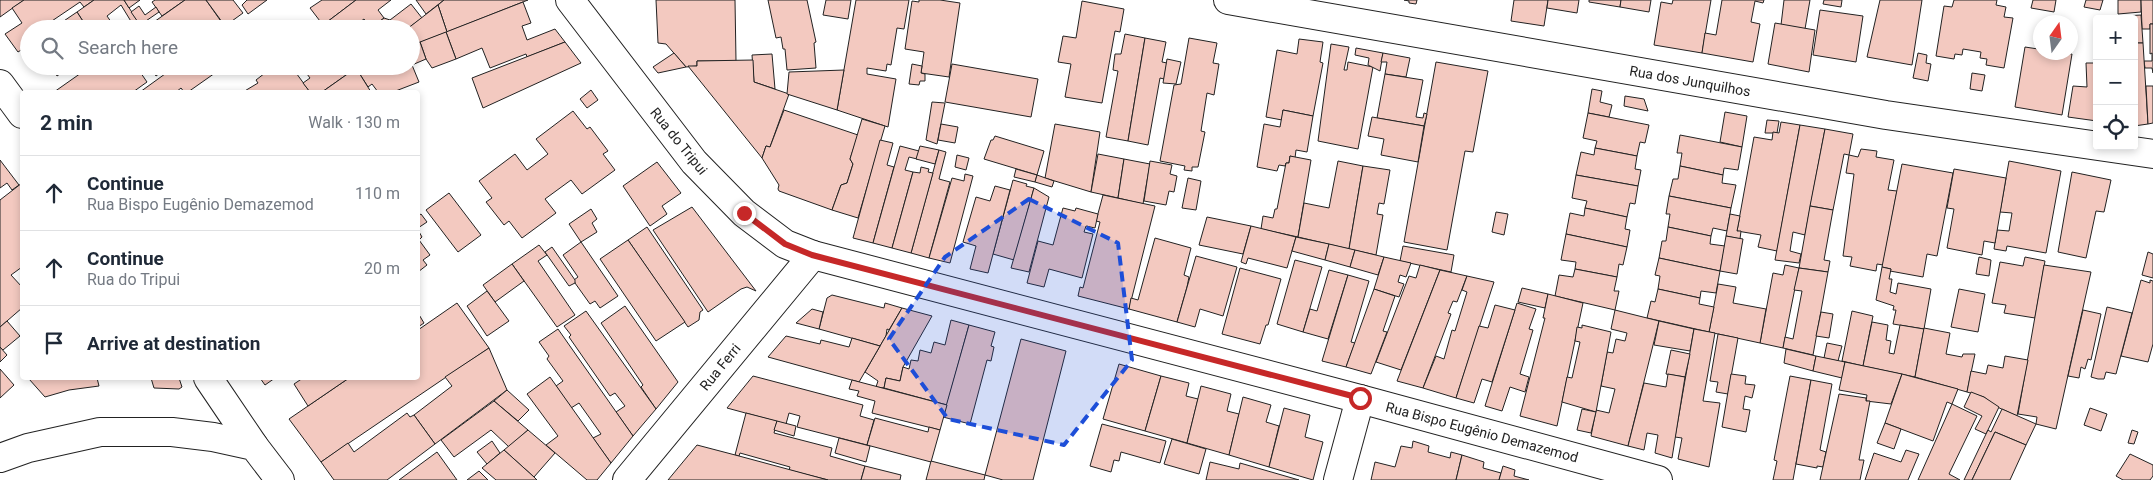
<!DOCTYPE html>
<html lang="en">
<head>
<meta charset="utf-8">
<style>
	body { margin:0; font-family:Roboto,sans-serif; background:#f6f6f7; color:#1f2937 }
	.controls { position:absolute; right:15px; top:15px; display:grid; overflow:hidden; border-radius:5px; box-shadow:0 2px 8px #0003 }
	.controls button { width:45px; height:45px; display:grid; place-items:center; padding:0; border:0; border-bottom:1px solid #e0e1e3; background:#fff; color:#1f2937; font:25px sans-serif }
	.compass { position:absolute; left:2033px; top:15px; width:45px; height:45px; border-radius:50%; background:#fff; box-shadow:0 2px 8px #0003; rotate:14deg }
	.stop { position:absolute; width:15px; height:15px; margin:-11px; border:4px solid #c62828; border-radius:50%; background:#fff }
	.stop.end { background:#c62828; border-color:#fff; box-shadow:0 1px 5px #0008 }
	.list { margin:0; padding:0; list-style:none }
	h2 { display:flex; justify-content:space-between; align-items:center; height:65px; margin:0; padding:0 20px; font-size:21px }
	h2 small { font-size:16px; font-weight:400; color:#747a83 }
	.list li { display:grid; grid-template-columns:32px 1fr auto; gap:15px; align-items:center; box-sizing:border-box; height:75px; padding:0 20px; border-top:1px solid #e0e1e3 }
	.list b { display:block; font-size:19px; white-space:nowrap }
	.list p { margin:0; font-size:16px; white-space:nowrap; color:#747a83 }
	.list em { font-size:16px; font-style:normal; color:#747a83 }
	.icon { flex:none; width:28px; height:28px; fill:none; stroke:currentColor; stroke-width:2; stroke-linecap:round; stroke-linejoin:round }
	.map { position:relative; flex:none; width:2153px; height:480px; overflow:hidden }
	.search { position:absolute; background:#fff; box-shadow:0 2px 8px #0003; left:20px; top:20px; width:400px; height:55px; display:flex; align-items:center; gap:12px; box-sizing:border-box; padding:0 18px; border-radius:28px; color:#747a83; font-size:19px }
	.panel { position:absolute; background:#fff; box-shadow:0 2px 8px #0003; left:20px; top:90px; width:400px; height:290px; border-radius:5px }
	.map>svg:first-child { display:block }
	.building { fill:#f3c9c0; stroke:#222 }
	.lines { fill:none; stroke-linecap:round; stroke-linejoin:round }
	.minor-casing { stroke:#222; stroke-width:30 }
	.secondary-casing { stroke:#222; stroke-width:30 }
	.minor { stroke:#fff; stroke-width:28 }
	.secondary { stroke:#fff; stroke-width:28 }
	.route { stroke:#c62828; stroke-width:6 }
	.marked { fill:#1d4ed8; fill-opacity:0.2; stroke:#1d4ed8; stroke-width:4; stroke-dasharray:10 6; stroke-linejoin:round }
	.labels { text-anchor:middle; stroke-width:4; stroke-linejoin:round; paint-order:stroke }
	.street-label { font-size:14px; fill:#222; stroke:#fff }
</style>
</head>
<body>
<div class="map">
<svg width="2153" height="480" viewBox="0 0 2153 480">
	<rect width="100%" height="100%" fill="#fff"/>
	<g class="building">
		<polygon points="0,0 24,0 0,17"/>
		<polygon points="24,0 94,0 84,7 80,2 43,27 44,29 29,29 29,45 18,52 5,34 22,23 12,8"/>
		<polygon points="94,0 124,0 137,20 132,23 121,5 107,16 116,29 88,29 77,12"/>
		<polygon points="124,0 140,0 129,8"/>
		<polygon points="155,0 185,0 162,16 152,2"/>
		<polygon points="185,0 206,0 225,27 222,29 144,29"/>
		<polygon points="206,0 233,0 243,13 225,26"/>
		<polygon points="247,0 267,0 248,14 242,5"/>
		<polygon points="322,0 356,0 323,25 310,8"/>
		<polygon points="356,0 391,0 378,10 384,18 371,28 364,19 350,29 326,29 323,25"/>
		<polygon points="416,0 444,0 426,14"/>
		<polygon points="444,0 528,0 447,32 438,5"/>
		<polygon points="656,0 735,0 736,61 697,61 697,66 686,67 666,44 658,43"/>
		<polygon points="768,0 807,0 816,42 814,43 816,68 787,70 785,49 783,49 781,37 776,38"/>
		<polygon points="826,0 851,0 848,19 823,15"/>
		<polygon points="856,0 909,0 904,29 897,28 891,65 887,64 886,71 867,68 867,74 896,79 888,127 837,110"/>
		<polygon points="919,0 940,0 960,3 949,77 921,73 924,52 905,49 912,1 919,2"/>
		<polygon points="1404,0 1417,0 1416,4 1409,3 1409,1"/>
		<polygon points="1514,0 1548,0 1544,26 1511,21"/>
		<polygon points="1548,0 1579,0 1577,13 1547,8"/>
		<polygon points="1589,0 1621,0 1620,7 1589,2"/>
		<polygon points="1621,0 1651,0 1649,12 1620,7"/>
		<polygon points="1673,0 1711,0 1702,53 1654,45 1661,2 1672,4"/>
		<polygon points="1722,0 1764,0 1763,3 1755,1 1751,22 1760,24 1753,62 1702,53 1705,33 1716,35"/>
		<polygon points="1784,0 1810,0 1805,29 1781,25"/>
		<polygon points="1824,0 1842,0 1841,7 1823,4"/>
		<polygon points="1880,0 1922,0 1912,65 1867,57"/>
		<polygon points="1954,0 1997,0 1996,5 2006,7 2004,17 2013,18 2004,68 1986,65 1987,59 1980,58 1981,52 1963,49 1962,55 1955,54 1954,59 1936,56 1944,6 1952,7"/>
		<polygon points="2033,0 2056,0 2054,12 2031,8"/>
		<polygon points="2086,0 2103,0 2100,10 2084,7"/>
		<polygon points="2118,0 2141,0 2141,12 2118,14"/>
		<polygon points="2141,0 2153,0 2153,24 2150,24 2150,29 2142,29"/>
		<polygon points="1082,1 1124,9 1120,32 1115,31 1102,103 1065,97 1071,64 1058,62 1063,36 1076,38"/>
		<polygon points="523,2 531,23 522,26 527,40 555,29 565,42 527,57 526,54 490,68 482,48 456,59 446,32"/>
		<polygon points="411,4 422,18 407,29 370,29 384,18 390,20"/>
		<polygon points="438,5 447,32 411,46 411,29 407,29"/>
		<polygon points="139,6 145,15 156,7 159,12 140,25 131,12"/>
		<polygon points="1820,10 1863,16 1856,62 1813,55"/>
		<polygon points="77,12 88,29 52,29"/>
		<polygon points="2141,15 2143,43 2134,43 2134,19 2106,19 2106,17"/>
		<polygon points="1775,23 1815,30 1809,72 1768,64"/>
		<polygon points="2150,24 2153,24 2153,73 2152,68 2145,68 2144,61 2152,61 2152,53 2150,54"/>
		<polygon points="446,32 456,59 432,68 426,59 420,42"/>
		<polygon points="1125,34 1145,38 1128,141 1106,137 1118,71 1113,70 1115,54 1121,54"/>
		<polygon points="1145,38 1166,42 1162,62 1167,63 1164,79 1160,78 1148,145 1128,141"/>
		<polygon points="1189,38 1217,43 1213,63 1219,64 1214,95 1207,93 1201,131 1205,132 1198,167 1192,167 1192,171 1184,170 1185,166 1160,161 1174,85 1181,84"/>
		<polygon points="2040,38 2040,52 2072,54 2062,115 2015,107 2025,47 2038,49"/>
		<polygon points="1299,39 1323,42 1320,62 1323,63 1313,116 1283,110 1282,120 1266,117 1277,50 1297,54"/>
		<polygon points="420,42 426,59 412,65 419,82 393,92 378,92 372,84 368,87 356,68 360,66 411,66 411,46"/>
		<polygon points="565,42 581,63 483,108 472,78"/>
		<polygon points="2134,43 2143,43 2148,124 2134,126"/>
		<polygon points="1331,44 1349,47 1344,70 1347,70 1348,62 1373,67 1358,149 1318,141"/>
		<polygon points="1356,48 1383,53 1380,71 1368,65 1369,58 1355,55"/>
		<polygon points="674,53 686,67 658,73 653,67"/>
		<polygon points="1383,53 1410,58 1406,77 1385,74 1387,62 1381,62"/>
		<polygon points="1918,53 1927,55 1926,63 1931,64 1928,81 1913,78"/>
		<polygon points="772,54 775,89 754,82 752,55"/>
		<polygon points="1167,59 1181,62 1176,84 1163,83"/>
		<polygon points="753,60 754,82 789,94 770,147 766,146 762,158 688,66 697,66 697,61"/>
		<polygon points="1436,62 1488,71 1473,152 1465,151 1447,250 1404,242"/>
		<polygon points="2086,63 2097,63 2097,121 2068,117 2073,86 2087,87"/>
		<polygon points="912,64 922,66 921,73 925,74 925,81 920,81 919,85 909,84"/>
		<polygon points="952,64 1038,79 1031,117 945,102"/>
		<polygon points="51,66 71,66 57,76"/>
		<polygon points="75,66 91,66 80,74"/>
		<polygon points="91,66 136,66 147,82 133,92 54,92"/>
		<polygon points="136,66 169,66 156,76 150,67 141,74"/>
		<polygon points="176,66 225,66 188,92 184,92 181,88 176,92 140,92"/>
		<polygon points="274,66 291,66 310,92 243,92 258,83 256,80"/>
		<polygon points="301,66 354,66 356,68 322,92 310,92 303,83 310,78"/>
		<polygon points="356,68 371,92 322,92"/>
		<polygon points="844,70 837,110 787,94 789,72"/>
		<polygon points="1972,73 1985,75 1982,91 1970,89"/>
		<polygon points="1385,74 1423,80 1416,117 1423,118 1424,113 1427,114 1424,126 1377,118"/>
		<polygon points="2146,86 2153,86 2153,123 2148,124"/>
		<polygon points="1592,89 1602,91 1600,102 1612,105 1609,117 1588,113"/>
		<polygon points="591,90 598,100 587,108 580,99"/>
		<polygon points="1625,96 1644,99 1648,111 1624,106"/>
		<polygon points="932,102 945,103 937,144 926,140"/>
		<polygon points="784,110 858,135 850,159 853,164 847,183 841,185 832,210 779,191 778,189 779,185 762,158 766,146 770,147"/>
		<polygon points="1283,110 1313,116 1307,152 1296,150 1295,158 1290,156 1289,163 1286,163 1285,166 1279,165 1277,171 1257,167 1264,124 1280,127"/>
		<polygon points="573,111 587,129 590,127 608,151 603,154 615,170 582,194 571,180 545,199 556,213 522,238 509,221 504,225 486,202 492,198 479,181 515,154 527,170 548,154 536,139"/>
		<polygon points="1725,112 1747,116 1742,147 1720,142"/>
		<polygon points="1588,113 1649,125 1645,143 1640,142 1637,156 1595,148 1597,141 1583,138"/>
		<polygon points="1372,117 1424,126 1418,162 1381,155 1384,139 1368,136"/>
		<polygon points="862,119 885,126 858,218 832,210 841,185 847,183 853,164 850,159"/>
		<polygon points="1767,120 1779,121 1777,133 1765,133"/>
		<polygon points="1781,122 1800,125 1777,251 1758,247 1761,235 1737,231 1754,137 1772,140 1773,132 1779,133"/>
		<polygon points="941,124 958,127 955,143 938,140"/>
		<polygon points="1055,124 1100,132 1091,192 1045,178"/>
		<polygon points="1800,125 1825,129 1805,235 1793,232 1790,251 1801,254 1799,263 1775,260"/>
		<polygon points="1825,129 1853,134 1849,155 1844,154 1833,210 1810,206"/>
		<polygon points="1680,135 1742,147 1738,170 1724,168 1723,175 1680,166 1682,153 1677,153"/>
		<polygon points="995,136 1044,151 1037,175 984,159 991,140 993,140"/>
		<polygon points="880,140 893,143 887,165 894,167 873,243 853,238"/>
		<polygon points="900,146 919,151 917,159 909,157 905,170 913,172 892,248 873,243"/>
		<polygon points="920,146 939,150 935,164 916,159"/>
		<polygon points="1595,148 1637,156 1635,169 1641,170 1638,186 1576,175 1581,152 1594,155"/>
		<polygon points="1861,149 1877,151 1876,157 1894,160 1888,190 1897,191 1883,265 1877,264 1876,271 1850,266 1852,257 1843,256 1854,174 1846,173 1849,155 1858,157"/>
		<polygon points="939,150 946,152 939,179 950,182 929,258 911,253"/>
		<polygon points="1098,154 1124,159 1118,198 1091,192"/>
		<polygon points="957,155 969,158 966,170 955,167"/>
		<polygon points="1290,156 1311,160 1298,237 1261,229 1263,216 1273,218 1275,209 1277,209 1286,163 1289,163"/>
		<polygon points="1124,159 1150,164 1143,204 1118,198"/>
		<polygon points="0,160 19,185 12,190 7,183 0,188"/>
		<polygon points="1150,161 1172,165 1170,174 1177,176 1174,192 1169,191 1166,205 1144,201"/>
		<polygon points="1338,161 1363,166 1349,249 1298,237 1304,203 1329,208"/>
		<polygon points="2009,161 2061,171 2046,253 2007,246 2006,251 1994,249 1997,230 2009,231 2012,213 2000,212"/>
		<polygon points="657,162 681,193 662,206 667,214 650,226 623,186"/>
		<polygon points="1902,164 1953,173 1937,256 1927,254 1923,277 1890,271 1891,269 1882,267"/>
		<polygon points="1363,166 1390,170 1384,204 1379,203 1377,214 1383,215 1376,255 1349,249"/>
		<polygon points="1680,166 1723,175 1722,183 1736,185 1731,208 1669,196 1673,179 1678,179"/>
		<polygon points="921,167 929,169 928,172 933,173 911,253 892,248 913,172 920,173"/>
		<polygon points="1016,169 1037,175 1035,182 1014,177"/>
		<polygon points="1954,169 2006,178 1995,243 1984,241 1982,255 1947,248 1954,209 1947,208"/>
		<polygon points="2072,172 2111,180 2104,212 2096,211 2086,258 2058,252"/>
		<polygon points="965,174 973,176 950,263 929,258 952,178 964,181"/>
		<polygon points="1037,175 1054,181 1052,187 1035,182"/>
		<polygon points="1576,175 1638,186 1635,204 1630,203 1627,217 1585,208 1587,201 1572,198"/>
		<polygon points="1188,178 1201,181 1196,210 1182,208"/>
		<polygon points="1013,180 1027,184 1026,186 1034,188 1014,260 993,254"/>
		<polygon points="22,183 22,267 11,275 22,287 22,308 0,327 0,200"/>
		<polygon points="995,186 1010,190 988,273 970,269 976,246 963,242 976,197 990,201"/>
		<polygon points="1034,188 1049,197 1029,272 1011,268"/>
		<polygon points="449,193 481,235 458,252 426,210"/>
		<polygon points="1103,195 1155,206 1129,309 1078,296 1080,287 1083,288 1100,222 1096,221"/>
		<polygon points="1669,196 1731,208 1727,231 1713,228 1711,236 1668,227 1670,214 1666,214"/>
		<polygon points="1810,206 1833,210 1824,260 1830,261 1828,272 1799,268"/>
		<polygon points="692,207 756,291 747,287 741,289 708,312 653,230"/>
		<polygon points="1063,208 1075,211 1076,208 1098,214 1095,228 1086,226 1084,232 1093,234 1082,278 1049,269 1044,287 1027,283 1038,241 1053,245"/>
		<polygon points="1585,208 1627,217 1625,229 1630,230 1627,247 1566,234 1570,213 1584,216"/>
		<polygon points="591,209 597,219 592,223 597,232 581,242 569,224"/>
		<polygon points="1496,212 1508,214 1504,235 1492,232"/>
		<polygon points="421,214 427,222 418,228 418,216"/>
		<polygon points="1730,214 1740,216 1737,231 1741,231 1740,239 1726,236"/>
		<polygon points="1207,217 1251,226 1243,254 1199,245"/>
		<polygon points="1251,226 1296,237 1287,268 1248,258 1246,264 1241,262"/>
		<polygon points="647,227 703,310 700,312 699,320 688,327 628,240"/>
		<polygon points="1668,227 1711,236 1710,244 1725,246 1720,271 1659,258 1662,241 1666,241"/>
		<polygon points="418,230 422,237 419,240 430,255 423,260 427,265 418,272"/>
		<polygon points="1566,234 1627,247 1623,265 1619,264 1617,277 1575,269 1576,262 1561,260"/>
		<polygon points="1726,236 1743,239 1737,274 1720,271"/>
		<polygon points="1296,237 1329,244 1325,260 1292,251"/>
		<polygon points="1155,238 1191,248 1184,275 1189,277 1187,287 1177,322 1129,309 1131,298 1138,300"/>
		<polygon points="628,240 685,322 656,341 600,259"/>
		<polygon points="581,242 618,296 600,308 595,301 590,304 575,283 574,280 578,277 563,255"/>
		<polygon points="1329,244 1355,250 1350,267 1325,260"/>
		<polygon points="539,245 547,255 538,261 575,315 557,327 512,264"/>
		<polygon points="1403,246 1454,255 1451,272 1400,261"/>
		<polygon points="552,247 575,280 575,283 569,286 545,252"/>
		<polygon points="1355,250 1384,257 1378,275 1350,267"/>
		<polygon points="2148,252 2153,254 2153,278 2142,275"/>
		<polygon points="1196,256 1237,267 1223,316 1200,309 1195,327 1177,322"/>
		<polygon points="1384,257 1411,263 1406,277 1400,275 1398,282 1404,284 1399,297 1374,289"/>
		<polygon points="1979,257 1991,260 1989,276 1976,274"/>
		<polygon points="2025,257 2045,261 2035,318 2004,313 2006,305 1992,303 2000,262 2023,266"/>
		<polygon points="1659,258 1720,271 1716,293 1701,291 1700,298 1658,289 1660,276 1655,275"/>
		<polygon points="1295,260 1322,267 1303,332 1277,324"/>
		<polygon points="512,264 524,281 495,302 483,285"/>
		<polygon points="1420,265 1440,270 1401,370 1376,362 1409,276 1416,278"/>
		<polygon points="1785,265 1799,268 1783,348 1760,343 1773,273 1783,275"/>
		<polygon points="2044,265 2091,272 2056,429 2036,424 2037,417 2018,414"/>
		<polygon points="1882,267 1891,269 1889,279 1892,279 1890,292 1896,294 1898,283 1931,289 1924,329 1893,324 1896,310 1893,310 1894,306 1876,300"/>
		<polygon points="1240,268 1281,279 1268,325 1266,325 1260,344 1222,334"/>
		<polygon points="1799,268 1828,272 1813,355 1783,348 1785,337 1793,339 1802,291 1794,290"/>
		<polygon points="1575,269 1617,277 1614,291 1619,291 1615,310 1555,296 1559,275 1573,277"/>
		<polygon points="1329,270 1348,275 1328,339 1303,332 1310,309 1317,311"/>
		<polygon points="1440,270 1467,276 1457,302 1453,301 1448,313 1451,314 1423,388 1397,381"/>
		<polygon points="1348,275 1369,281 1351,342 1355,343 1346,367 1322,361"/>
		<polygon points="1467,276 1494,282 1456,398 1423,388 1436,356 1444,359 1452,330 1455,331 1467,292 1462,290"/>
		<polygon points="2141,280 2150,283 2150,280 2153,281 2153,344 2148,362 2121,356"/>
		<polygon points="1718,284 1736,287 1733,303 1766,309 1760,343 1709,332"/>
		<polygon points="1522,288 1548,294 1545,308 1518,302"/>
		<polygon points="1374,289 1395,296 1383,331 1387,332 1371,374 1346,367"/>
		<polygon points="1658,289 1700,298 1699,304 1714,307 1709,332 1647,318 1651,301 1655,302"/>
		<polygon points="1959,289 1985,294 1978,332 1951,327"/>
		<polygon points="487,291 509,321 487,336 467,306"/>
		<polygon points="1548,294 1583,303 1557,426 1520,416 1545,318 1543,318"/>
		<polygon points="832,295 884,308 885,303 902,308 889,330 887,329 886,336 880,346 819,329 827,298"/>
		<polygon points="457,303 489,348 321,462 289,419 349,378 418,378 418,330"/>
		<polygon points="1517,303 1536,309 1529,329 1533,330 1520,374 1529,377 1525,392 1510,387 1502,411 1485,406"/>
		<polygon points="1495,305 1515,310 1492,382 1482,379 1474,403 1456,398 1479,326 1488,328"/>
		<polygon points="625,306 678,382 656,409 641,387 643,385 601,323"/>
		<polygon points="2107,307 2132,313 2116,374 2106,372 2104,379 2098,379 2091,377"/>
		<polygon points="902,308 932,316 903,367 900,381 886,378 884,388 876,387 878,381 865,372"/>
		<polygon points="812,309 823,312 819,329 796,323"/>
		<polygon points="1615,310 1659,321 1628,446 1591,436 1596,410 1609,413 1615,389 1601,386 1607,352 1613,353 1616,339 1625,341 1627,333 1611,329"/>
		<polygon points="2083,310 2101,314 2091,360 2088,359 2085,369 2081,367 2079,378 2068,376"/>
		<polygon points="586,311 656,409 633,436 616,412 625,406 615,393 610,396 569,337 571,335 564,326"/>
		<polygon points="1852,311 1873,316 1863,366 1842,361"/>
		<polygon points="1821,312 1833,314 1829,338 1816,336"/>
		<polygon points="418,313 424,323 418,327"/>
		<polygon points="951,320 969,325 947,405 884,388 886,378 900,381 903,367 909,369 911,360 918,361 920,350 931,353 934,342 945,345"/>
		<polygon points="7,321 20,336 3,350 0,347 0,327"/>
		<polygon points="1659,321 1694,329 1690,351 1654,345"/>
		<polygon points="1872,322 1888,325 1886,340 1891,341 1889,353 1894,354 1900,325 1924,329 1915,377 1863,366"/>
		<polygon points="969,325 995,332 991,346 994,347 991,361 987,360 970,424 943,417"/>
		<polygon points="1582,325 1611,332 1596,412 1562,402 1567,377 1572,378 1580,342 1575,341 1577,327 1582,328"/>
		<polygon points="1924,328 1950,333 1946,354 1962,357 1963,354 1975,354 1967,392 1915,377"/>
		<polygon points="558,329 633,436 611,463 593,438 601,434 579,403 571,408 556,386 563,381 547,359 549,356 539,342"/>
		<polygon points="1694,329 1715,333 1703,401 1720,403 1709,467 1678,459 1682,438 1675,437"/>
		<polygon points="1718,334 1738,338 1728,394 1716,392 1718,382 1710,381"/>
		<polygon points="786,336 820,344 821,340 849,347 852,338 880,346 859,382 768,357"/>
		<polygon points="1021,339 1066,351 1033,480 1003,480 985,475"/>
		<polygon points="1827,343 1842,346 1838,361 1824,358"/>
		<polygon points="0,347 7,355 0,362"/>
		<polygon points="489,348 507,390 435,444 414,415 452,386 445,377"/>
		<polygon points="1786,349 1816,356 1813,371 1784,363"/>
		<polygon points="1671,350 1690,354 1685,377 1666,374"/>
		<polygon points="1816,356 1845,362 1842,378 1813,371"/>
		<polygon points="2005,356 2028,360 2017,416 1995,406 1984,397 1967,392 1971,371 1986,374 1988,365 2003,368"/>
		<polygon points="1845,362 1902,374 1891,404 1866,401 1867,395 1839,390"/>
		<polygon points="1119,364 1161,376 1145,431 1103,419"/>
		<polygon points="0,369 14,385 0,398"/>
		<polygon points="1668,374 1685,377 1672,458 1655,453 1658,435 1647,433 1644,450 1628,446 1644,383 1666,387"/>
		<polygon points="1731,374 1746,376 1745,384 1755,385 1752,398 1745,396 1743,409 1750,410 1746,432 1722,427"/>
		<polygon points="1902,374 1958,389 1952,404 1947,402 1933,441 1885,423"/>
		<polygon points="753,376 863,405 860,416 874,420 867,445 797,427 800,416 789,413 786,424 727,408"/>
		<polygon points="1161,376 1189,383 1186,396 1198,399 1187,443 1145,431"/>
		<polygon points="1790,376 1811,380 1793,480 1773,480 1777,461 1774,460"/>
		<polygon points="550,377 611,463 597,480 587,480 546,445 558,436 527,394"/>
		<polygon points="31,378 97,378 99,386 69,390 45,397 29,379"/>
		<polygon points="151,378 179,378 182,387 179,389 154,388"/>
		<polygon points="260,378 275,378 265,385"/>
		<polygon points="303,378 349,378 308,406 294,384"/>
		<polygon points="852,380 947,405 940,430 872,413 875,401 857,396 859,391 849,389"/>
		<polygon points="1811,380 1832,384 1820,450 1826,452 1823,467 1817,466 1817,468 1796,464"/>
		<polygon points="1201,386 1231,394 1227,411 1239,414 1229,455 1187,443"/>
		<polygon points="507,390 529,410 518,421 494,401"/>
		<polygon points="1971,392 1984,397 1999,407 1986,434 1975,429 1982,416 1964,407"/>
		<polygon points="1839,394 1866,398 1866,401 1870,401 1859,460 1864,460 1860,480 1820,480"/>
		<polygon points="1243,397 1271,405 1266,422 1279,426 1269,467 1229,455"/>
		<polygon points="494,401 528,430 509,447 491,430 454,457 441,440"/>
		<polygon points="1952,404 1977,416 1949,474 1960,480 1918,480"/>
		<polygon points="1284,408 1310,415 1305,437 1323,442 1313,480 1269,467"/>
		<polygon points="2090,408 2107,414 2101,431 2084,425"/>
		<polygon points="1582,409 1596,412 1591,433 1577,430"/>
		<polygon points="2002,409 2036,424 2026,445 1995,432 1972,480 1964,480 1986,434 1988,430 1991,432"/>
		<polygon points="407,413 410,417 414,415 435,444 387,480 334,480 321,462 348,443 354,452"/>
		<polygon points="746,413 777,421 774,433 832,448 830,456 865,466 861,480 828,480 789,470 790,467 740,453 739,456 735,455"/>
		<polygon points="875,418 928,432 929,427 940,430 931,462 867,445"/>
		<polygon points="777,421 796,426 794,436 774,430"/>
		<polygon points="1885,423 1901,429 1894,449 1877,443"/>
		<polygon points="1102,424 1166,441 1160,463 1121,452 1119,461 1114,460 1111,472 1090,466"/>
		<polygon points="528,430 555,453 534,477 504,450"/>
		<polygon points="2132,430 2138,432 2134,444 2128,443"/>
		<polygon points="1995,432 2026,445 2010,480 1972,480"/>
		<polygon points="839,438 870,446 866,462 835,453"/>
		<polygon points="1172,439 1206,449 1199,474 1164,464"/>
		<polygon points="492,441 500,453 487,464 477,452"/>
		<polygon points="1413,441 1429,446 1428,452 1450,458 1451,452 1462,455 1456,480 1371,480 1375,462 1395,467 1401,446 1412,448"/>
		<polygon points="697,445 739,456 828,480 668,480"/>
		<polygon points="504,450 534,477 537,480 496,480 482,468"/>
		<polygon points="1906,450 1919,454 1908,480 1865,480 1874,453 1901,462"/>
		<polygon points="437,452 457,480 399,480"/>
		<polygon points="2130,454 2153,465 2153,476 2150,480 2123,480 2116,476"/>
		<polygon points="1462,455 1484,462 1483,468 1501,473 1499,480 1456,480"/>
		<polygon points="931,461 985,475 984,480 926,480"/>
		<polygon points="1210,462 1239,469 1240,463 1299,480 1206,480"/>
		<polygon points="865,466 901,475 900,480 861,480"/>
		<polygon points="1503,466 1515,470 1514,476 1529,480 1499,480"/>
		<polygon points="479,471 488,480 467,480"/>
	</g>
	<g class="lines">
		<g class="minor-casing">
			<g id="minor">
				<polyline points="570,0 694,162 744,213 785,244 813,255 1360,399 1658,480"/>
				<polyline points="1228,0 1886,115 2153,154"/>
				<polyline points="0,84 22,114"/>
				<polyline points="208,378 254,446"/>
				<polyline points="627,480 813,255"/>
				<polyline points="1338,480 1360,399"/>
			</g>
		</g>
		<g class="secondary-casing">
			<polyline id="secondary" points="0,458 28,448 100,432 172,432 213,437 254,446 280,480"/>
		</g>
		<use href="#minor" class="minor"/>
		<use href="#secondary" class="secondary"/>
	</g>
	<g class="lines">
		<polyline class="route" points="744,213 785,244 812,255 1360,398"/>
	</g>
	<path class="marked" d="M1029 199 1118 243 1132 360 1064 445 948 419 889 339 945 257Z"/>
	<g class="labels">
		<g class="street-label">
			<text transform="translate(1690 81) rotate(10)" y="5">Rua dos Junquilhos</text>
			<text transform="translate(679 141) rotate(51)" y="5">Rua do Tripui</text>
			<text transform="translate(720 367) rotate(-51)" y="5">Rua Ferri</text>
			<text transform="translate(1482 432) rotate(15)" y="5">Rua Bispo Eugênio Demazemod</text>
		</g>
	</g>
</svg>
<div class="controls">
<button>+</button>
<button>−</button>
<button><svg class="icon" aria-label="locate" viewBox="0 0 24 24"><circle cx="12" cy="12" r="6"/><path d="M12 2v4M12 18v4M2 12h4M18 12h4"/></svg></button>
</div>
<svg class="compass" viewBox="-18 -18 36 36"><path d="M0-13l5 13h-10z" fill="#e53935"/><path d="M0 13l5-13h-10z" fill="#747a83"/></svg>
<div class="stop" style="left:1360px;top:398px"></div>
<div class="stop end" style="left:744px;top:213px"></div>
<div class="search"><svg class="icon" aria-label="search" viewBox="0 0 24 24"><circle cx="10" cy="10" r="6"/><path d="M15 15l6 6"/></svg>Search here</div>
<section class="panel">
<h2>2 min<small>Walk · 130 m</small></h2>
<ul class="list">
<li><svg class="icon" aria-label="ahead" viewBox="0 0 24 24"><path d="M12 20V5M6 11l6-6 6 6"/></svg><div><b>Continue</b><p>Rua Bispo Eugênio Demazemod</p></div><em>110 m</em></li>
<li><svg class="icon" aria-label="ahead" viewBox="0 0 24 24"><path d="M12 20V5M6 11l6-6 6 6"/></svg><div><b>Continue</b><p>Rua do Tripui</p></div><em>20 m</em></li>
<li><svg class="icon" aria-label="arrive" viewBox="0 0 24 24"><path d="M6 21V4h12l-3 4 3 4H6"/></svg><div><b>Arrive at destination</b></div></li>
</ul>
</section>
</div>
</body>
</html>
